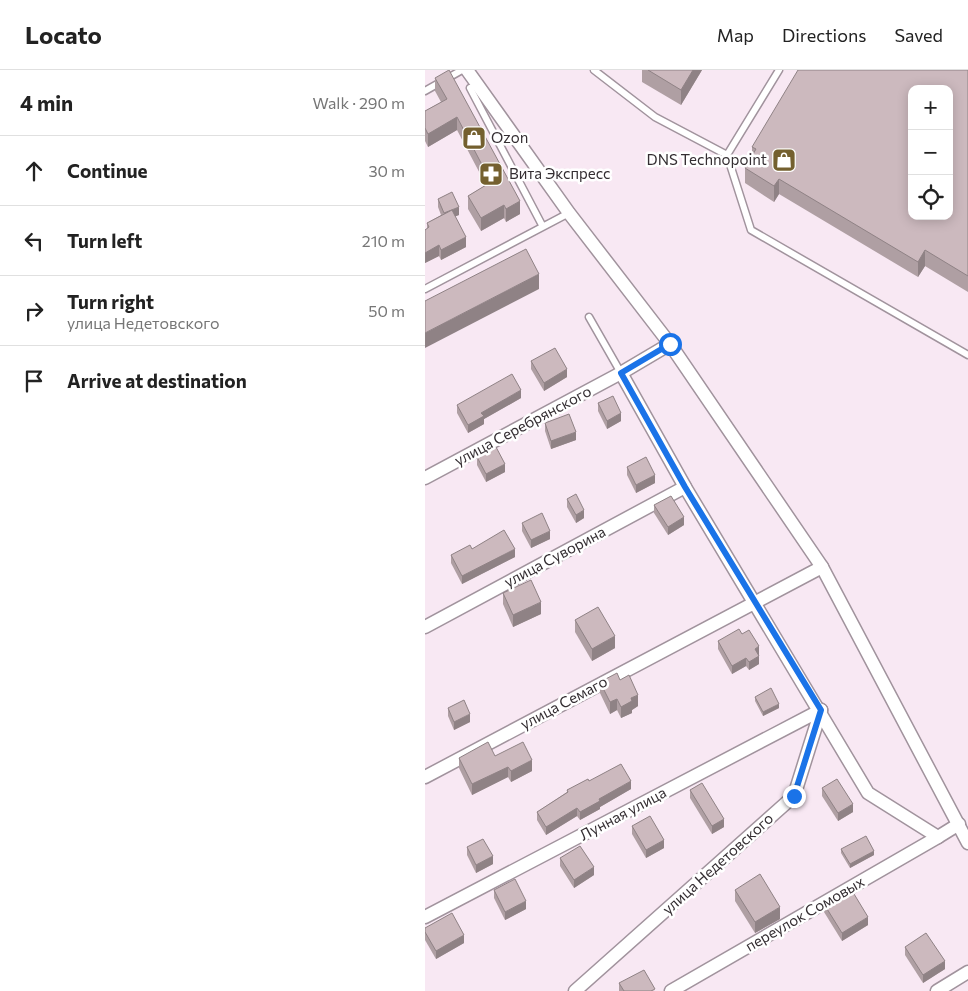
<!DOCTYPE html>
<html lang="en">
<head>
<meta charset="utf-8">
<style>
	body { margin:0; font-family:Commissioner,sans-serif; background:#f2f2f2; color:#222 }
	.controls { position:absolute; right:15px; top:15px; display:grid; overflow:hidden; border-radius:10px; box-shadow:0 2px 12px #0003 }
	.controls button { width:45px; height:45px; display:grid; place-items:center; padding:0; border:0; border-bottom:1px solid #e0e0e0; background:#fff; color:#222; font:25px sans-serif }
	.stop { position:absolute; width:15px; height:15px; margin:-11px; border:4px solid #1a73e8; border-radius:50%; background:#fff }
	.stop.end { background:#1a73e8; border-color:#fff; box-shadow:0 1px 5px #0008 }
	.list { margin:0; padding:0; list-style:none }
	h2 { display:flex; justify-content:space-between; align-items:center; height:65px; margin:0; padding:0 20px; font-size:21px }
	h2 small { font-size:16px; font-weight:400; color:#767676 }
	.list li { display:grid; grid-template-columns:32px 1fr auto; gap:15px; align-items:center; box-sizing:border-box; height:70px; padding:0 20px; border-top:1px solid #e0e0e0 }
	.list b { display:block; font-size:19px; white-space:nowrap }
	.list p { margin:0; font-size:16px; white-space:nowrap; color:#767676 }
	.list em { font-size:16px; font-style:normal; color:#767676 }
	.icon { flex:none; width:28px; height:28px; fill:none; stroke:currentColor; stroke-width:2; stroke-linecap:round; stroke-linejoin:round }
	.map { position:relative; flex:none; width:543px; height:921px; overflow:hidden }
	header { display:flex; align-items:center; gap:30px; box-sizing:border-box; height:70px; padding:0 25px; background:#fff; border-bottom:1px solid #e0e0e0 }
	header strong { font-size:24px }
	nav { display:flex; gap:28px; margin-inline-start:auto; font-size:18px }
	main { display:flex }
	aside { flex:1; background:#fff }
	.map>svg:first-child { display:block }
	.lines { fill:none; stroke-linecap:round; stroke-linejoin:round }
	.lane-casing { stroke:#a1939d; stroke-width:9 }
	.street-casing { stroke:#a1939d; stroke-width:15 }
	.lane { stroke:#fff; stroke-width:6 }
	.street { stroke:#fff; stroke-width:12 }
	.wall { fill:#af9fa3 }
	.shaded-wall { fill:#8f8285 }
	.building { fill:#ccb9be; stroke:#8f8285; fill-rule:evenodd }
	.route { stroke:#1a73e8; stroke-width:6 }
	.labels { text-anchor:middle; stroke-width:5; stroke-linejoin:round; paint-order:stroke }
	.poi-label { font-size:15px; fill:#342e32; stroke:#fff; text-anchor:start }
	.street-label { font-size:15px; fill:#342e32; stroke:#fff }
</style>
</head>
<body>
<header>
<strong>Locato</strong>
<nav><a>Map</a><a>Directions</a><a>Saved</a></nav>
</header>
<main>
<aside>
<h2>4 min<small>Walk · 290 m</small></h2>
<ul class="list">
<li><svg class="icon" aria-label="ahead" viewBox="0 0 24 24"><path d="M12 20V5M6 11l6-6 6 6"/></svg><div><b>Continue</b></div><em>30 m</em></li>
<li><svg class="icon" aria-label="left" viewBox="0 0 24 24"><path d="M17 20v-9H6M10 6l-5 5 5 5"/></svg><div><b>Turn left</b></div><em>210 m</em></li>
<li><svg class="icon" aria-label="right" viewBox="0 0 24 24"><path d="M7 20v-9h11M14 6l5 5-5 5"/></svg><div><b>Turn right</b><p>улица Недетовского</p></div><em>50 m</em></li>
<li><svg class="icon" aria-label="arrive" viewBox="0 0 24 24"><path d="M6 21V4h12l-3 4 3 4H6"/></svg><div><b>Arrive at destination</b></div></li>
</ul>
</aside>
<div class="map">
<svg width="543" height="921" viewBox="0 0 543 921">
	<rect width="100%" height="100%" fill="#f8e8f3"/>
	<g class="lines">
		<g class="lane-casing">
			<g id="lane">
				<polyline points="169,0 230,47 302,85 326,160 543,285"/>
				<polyline points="45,18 117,155"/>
				<polyline points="0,21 37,0"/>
				<polyline points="302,85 354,0"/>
				<polyline points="0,219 144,143"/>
				<polyline points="164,247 196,303"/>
			</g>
		</g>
		<g class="street-casing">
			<g id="street">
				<polyline points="42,0 144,143 245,274 397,497 543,773"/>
				<polyline points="196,303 260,417 443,723 513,767 534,754"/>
				<polyline points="0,408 196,303 245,274"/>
				<polyline points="0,557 260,417"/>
				<polyline points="0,707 397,497"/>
				<polyline points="0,847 396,640"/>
				<polyline points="150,921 369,726 396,640"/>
				<polyline points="246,921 513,767"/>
				<polyline points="512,921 543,902"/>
			</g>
		</g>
		<use href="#lane" class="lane"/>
		<use href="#street" class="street"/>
	</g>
	<g class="wall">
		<polygon points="217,0 277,0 256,35 217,12"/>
		<polygon points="543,0 543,222 500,196 493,207 354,124 349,132 320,113 320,98 327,86 327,77"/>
		<polygon points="10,8 95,144 81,152 79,148 56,161 43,139 43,126 61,115 32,60 3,77 0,71 0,41 16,32 10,21"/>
		<polygon points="13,129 34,145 30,146 41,177 16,190 14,186 0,193 0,160 2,159 2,153 16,145 13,137"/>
		<polygon points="106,291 142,307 119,321 106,299"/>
		<polygon points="96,328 59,349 59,354 43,363 32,343 32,335"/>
		<polygon points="173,333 196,351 182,359 173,341"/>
		<polygon points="120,353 151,370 126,379 120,361"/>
		<polygon points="52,387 80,402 61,412 52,395"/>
		<polygon points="202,397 230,413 211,423 202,405"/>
		<polygon points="142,429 159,448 151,453 142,437"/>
		<polygon points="229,435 259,455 243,465 229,443"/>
		<polygon points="97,453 125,469 106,478 97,461"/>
		<polygon points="47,479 90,487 37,514 26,493 26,485"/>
		<polygon points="78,523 116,544 88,557 78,534"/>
		<polygon points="150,550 190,578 167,591 150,562"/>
		<polygon points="317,564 334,585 333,585 334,594 324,600 321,596 307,604 293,579 293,571"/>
		<polygon points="195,610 213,636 207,640 207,643 196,648 192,640 185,644 175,623 175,612"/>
		<polygon points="330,627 354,638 338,646 330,631"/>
		<polygon points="23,638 45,652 29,660 23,646"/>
		<polygon points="70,686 107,701 86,712 83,707 47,725 34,698 34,688"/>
		<polygon points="164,711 206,719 175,737 175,739 155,750 152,746 121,765 112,750 112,742 142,722 142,720"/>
		<polygon points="397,718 428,742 413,751 397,726"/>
		<polygon points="265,720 299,757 287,764 265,728"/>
		<polygon points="207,756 239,778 221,788 207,764"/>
		<polygon points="42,777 68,794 51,803 42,785"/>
		<polygon points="416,779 449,785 425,798 416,783"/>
		<polygon points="135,788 169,805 149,818 135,796"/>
		<polygon points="69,820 101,839 80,850 69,828"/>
		<polygon points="310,820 355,849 330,863 310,831"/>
		<polygon points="399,834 443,855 417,871 399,842"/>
		<polygon points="0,858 39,873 11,889 0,870"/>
		<polygon points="480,877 520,899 498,913 480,885"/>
		<polygon points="194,913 230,921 194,921"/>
	</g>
	<g class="shaded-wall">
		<polygon points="268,0 277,0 256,35 256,20"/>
		<polygon points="32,47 32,60 3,77 3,64"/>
		<polygon points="354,109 354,124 349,132 349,116"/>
		<polygon points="95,131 95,144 81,152 81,139"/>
		<polygon points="79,135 79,148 56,161 56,148"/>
		<polygon points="34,137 34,145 19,151 19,143"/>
		<polygon points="41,167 41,177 16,190 16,180"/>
		<polygon points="14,175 14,186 0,193 0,183"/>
		<polygon points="500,180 500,196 493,207 493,192"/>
		<polygon points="114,204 114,219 0,278 0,263"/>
		<polygon points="142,299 142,307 119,321 119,313"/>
		<polygon points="96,320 96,328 59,349 59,354 43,363 43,355 56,343"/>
		<polygon points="196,343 196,351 182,359 182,351"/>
		<polygon points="151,362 151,370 126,379 126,371"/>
		<polygon points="80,394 80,402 61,412 61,404"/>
		<polygon points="230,405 230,413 211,423 211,415"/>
		<polygon points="159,440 159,448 151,453 151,445"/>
		<polygon points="259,447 259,455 243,465 243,457"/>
		<polygon points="125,461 125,469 106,478 106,470"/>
		<polygon points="90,479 90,487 37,514 37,506"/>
		<polygon points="116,532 116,544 88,557 88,545"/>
		<polygon points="190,566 190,578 167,591 167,579"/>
		<polygon points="334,576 334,585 330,587 330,579"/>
		<polygon points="334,586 334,594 324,600 324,592"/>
		<polygon points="321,588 321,596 307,604 307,596"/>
		<polygon points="213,625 213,636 207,640 207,643 196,648 196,637 206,628"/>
		<polygon points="192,629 192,640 185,644 185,632"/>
		<polygon points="354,634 354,638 338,646 338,642"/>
		<polygon points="45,644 45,652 29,660 29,652"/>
		<polygon points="107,690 107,701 86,712 86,701"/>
		<polygon points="83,697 83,707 47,725 47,714"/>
		<polygon points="206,711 206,719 175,737 175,739 155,750 155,742 174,729"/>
		<polygon points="428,734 428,742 413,751 413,743"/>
		<polygon points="152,738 152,746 121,765 121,757"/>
		<polygon points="299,749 299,757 287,764 287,756"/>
		<polygon points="239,770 239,778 221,788 221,780"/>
		<polygon points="449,781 449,785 425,798 425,794"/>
		<polygon points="68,786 68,794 51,803 51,795"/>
		<polygon points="169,797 169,805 149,818 149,810"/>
		<polygon points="101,831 101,839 80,850 80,842"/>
		<polygon points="355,837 355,849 330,863 330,852"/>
		<polygon points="443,847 443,855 417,871 417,863"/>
		<polygon points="39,865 39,873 11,889 11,881"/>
		<polygon points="520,891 520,899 498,913 498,905"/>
	</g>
	<g class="building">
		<polygon points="24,0 95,131 81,139 79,135 56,148 43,126 66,112 32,47 3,64 0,58 0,41 22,29 10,8"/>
		<polygon points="223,0 268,0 256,20"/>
		<path d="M373 0H543V206L500 180 493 192 354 109 349 116 320 98 331 79 327 77ZM487 19H524V146H487Z"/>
		<polygon points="27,122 34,137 19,143 13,129"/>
		<polygon points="27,140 41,167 16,180 14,175 0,183 0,160 4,157 2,153"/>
		<polygon points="101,179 114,204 0,263 0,231"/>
		<polygon points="130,278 142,299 119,313 106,291"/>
		<polygon points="87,304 96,320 56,343 59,346 43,355 32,335"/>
		<polygon points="188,326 196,343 182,351 173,333"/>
		<polygon points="144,344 151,362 126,371 120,353"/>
		<polygon points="71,377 80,394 61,404 52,387"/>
		<polygon points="221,387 230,405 211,415 202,397"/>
		<polygon points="151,424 159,440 151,445 142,429"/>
		<polygon points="246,426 259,447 243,457 229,435"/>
		<polygon points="117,443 125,461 106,470 97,453"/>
		<polygon points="79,460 90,479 37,506 26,485 45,475 47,479"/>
		<polygon points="106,510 116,532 88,545 78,523"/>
		<polygon points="173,537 190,566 167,579 150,550"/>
		<polygon points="314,559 317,564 324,560 334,576 330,579 334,586 324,592 321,588 307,596 293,571"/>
		<polygon points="192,603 195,610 204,605 213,625 206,628 207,631 196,637 192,629 185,632 175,612"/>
		<polygon points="346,618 354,634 338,642 330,627"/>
		<polygon points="39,630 45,644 29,652 23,638"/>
		<polygon points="63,672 70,686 98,672 107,690 86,701 83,697 47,714 34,688"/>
		<polygon points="196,694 206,711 174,729 175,731 155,742 152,738 121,757 112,742 143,722 142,720 163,709 164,711"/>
		<polygon points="412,709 428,734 413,743 397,718"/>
		<polygon points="277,713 299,749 287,756 265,720"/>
		<polygon points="225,746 239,770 221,780 207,756"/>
		<polygon points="441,766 449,781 425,794 416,779"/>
		<polygon points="58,769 68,786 51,795 42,777"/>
		<polygon points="155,776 169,797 149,810 135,788"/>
		<polygon points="335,804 355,837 330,852 310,820"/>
		<polygon points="90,809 101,831 80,842 69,820"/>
		<polygon points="426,819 443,847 417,863 399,834"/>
		<polygon points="27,843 39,865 11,881 0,862 0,858"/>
		<polygon points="501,863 520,891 498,905 480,877"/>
		<polygon points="219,900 230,919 226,921 199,921 194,913"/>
	</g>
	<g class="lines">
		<polyline class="route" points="245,274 196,303 260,417 396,640 369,726"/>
	</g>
	<defs>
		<g id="shop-square" transform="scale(1.25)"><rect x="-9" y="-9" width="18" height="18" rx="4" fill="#74602f" stroke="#fff"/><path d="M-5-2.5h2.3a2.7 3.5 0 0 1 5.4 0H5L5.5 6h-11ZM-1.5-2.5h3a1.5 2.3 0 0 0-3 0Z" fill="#fff"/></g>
		<g id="pharmacy-square" transform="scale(1.25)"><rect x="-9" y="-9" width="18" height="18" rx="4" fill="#74602f" stroke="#fff"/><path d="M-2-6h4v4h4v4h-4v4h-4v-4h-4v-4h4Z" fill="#fff"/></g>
	</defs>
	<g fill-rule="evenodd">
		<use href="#shop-square" x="49" y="68"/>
		<use href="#shop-square" x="359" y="90"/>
		<use href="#pharmacy-square" x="66" y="104"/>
	</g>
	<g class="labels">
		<g class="poi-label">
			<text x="66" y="73">Ozon</text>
			<text x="342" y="95" text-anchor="end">DNS Technopoint</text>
			<text x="84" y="109">Вита Экспресс</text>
		</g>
		<g class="street-label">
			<text transform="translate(98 356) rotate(-28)" y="5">улица Серебрянского</text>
			<text transform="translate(130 487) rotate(-28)" y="5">улица Суворина</text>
			<text transform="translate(139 633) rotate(-28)" y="5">улица Семаго</text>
			<text transform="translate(198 744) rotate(-28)" y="5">Лунная улица</text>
			<text transform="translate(293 794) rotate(-42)" y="5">улица Недетовского</text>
			<text transform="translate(380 844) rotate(-30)" y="5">переулок Сомовых</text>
		</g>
	</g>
</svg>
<div class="controls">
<button>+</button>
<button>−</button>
<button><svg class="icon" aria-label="locate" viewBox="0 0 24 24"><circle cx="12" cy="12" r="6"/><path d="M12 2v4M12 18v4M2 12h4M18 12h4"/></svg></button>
</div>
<div class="stop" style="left:245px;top:274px"></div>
<div class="stop end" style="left:369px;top:726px"></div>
</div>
</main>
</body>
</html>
